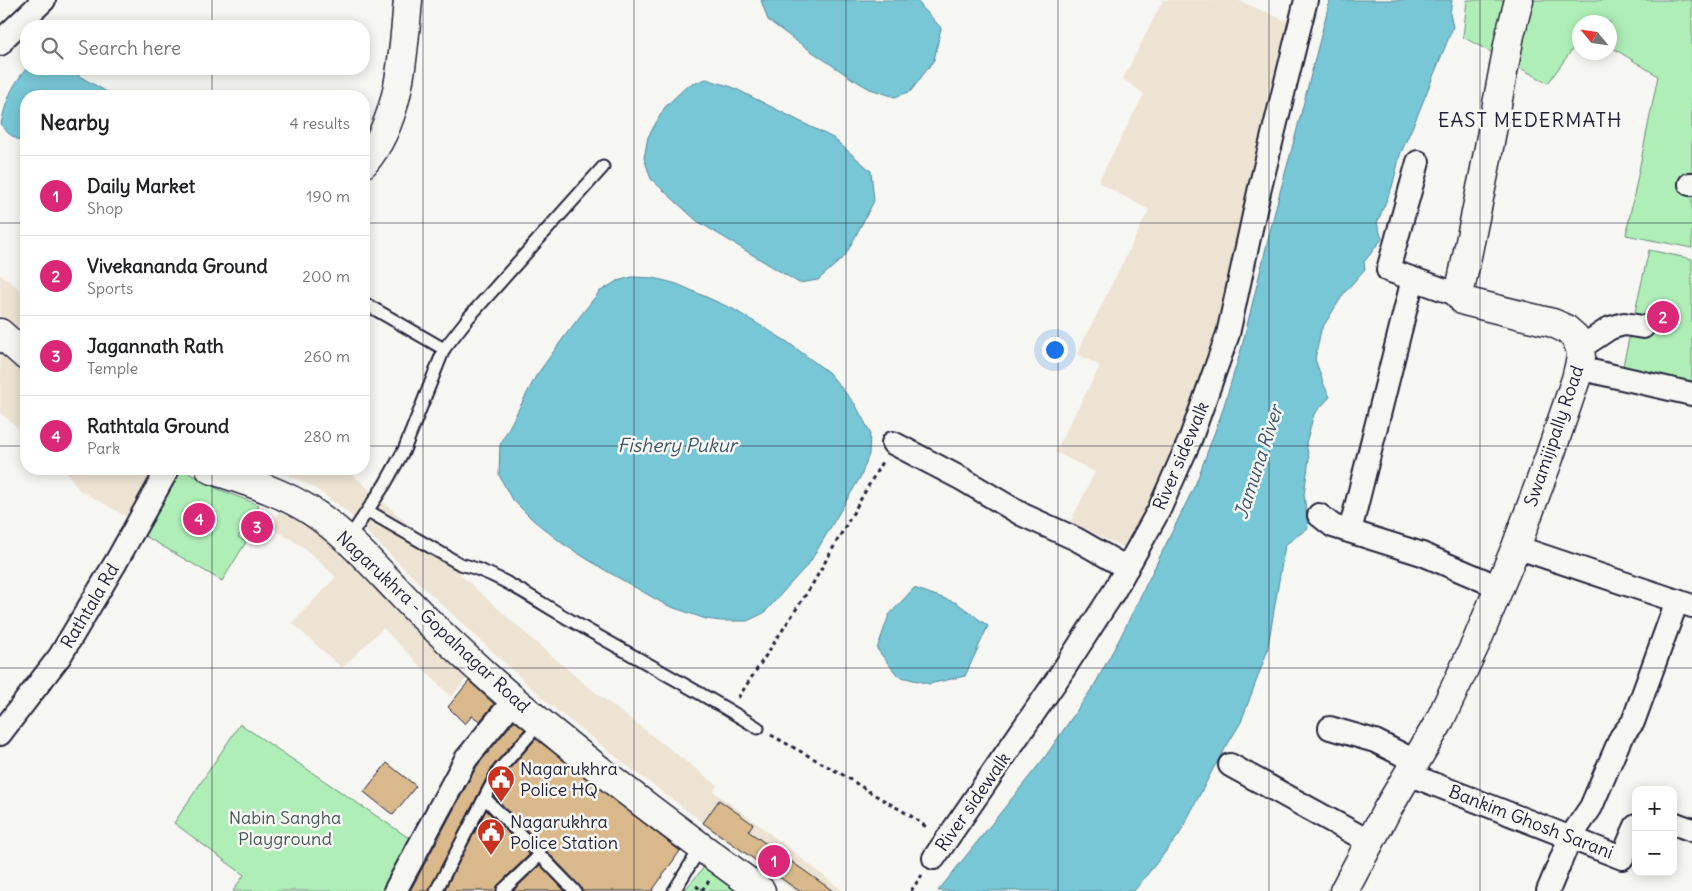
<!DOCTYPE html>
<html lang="en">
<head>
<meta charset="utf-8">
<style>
	body { margin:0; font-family:Delius,sans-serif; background:#f2f2f2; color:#202124 }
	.controls { position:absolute; right:15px; bottom:15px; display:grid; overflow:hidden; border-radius:10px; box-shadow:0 2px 12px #0003 }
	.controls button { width:45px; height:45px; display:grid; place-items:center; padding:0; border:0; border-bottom:1px solid #e0e0e0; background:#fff; color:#202124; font:25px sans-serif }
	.compass { position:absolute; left:1572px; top:15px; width:45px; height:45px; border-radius:50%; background:#fff; box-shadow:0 2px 12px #0003; rotate:299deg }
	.you { position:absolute; left:1054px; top:349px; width:18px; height:18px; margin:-12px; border:4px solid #fff; border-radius:50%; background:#1a73e8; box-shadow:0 0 0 8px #1a73e833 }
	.badge { display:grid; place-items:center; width:32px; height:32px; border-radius:50%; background:#db2777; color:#fff; font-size:16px; font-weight:700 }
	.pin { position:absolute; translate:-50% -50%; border:2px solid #fff; box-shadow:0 1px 5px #0006 }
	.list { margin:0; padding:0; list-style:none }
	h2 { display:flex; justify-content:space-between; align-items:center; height:65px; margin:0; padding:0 20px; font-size:21px }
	h2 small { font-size:16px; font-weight:400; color:#757577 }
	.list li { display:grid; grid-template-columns:32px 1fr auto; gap:15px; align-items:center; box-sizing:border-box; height:80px; padding:0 20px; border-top:1px solid #e0e0e0 }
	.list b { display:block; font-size:19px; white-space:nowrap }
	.list p { margin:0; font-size:16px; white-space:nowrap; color:#757577 }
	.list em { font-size:16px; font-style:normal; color:#757577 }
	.icon { flex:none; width:28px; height:28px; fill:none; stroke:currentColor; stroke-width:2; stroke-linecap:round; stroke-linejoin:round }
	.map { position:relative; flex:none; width:1692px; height:891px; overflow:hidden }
	.search { position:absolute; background:#fff; box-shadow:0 2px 12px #0003; left:20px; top:20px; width:350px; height:55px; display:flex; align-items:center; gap:12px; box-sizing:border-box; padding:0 18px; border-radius:20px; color:#757577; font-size:19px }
	.panel { position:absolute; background:#fff; box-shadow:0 2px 12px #0003; left:20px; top:90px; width:350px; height:385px; border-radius:20px }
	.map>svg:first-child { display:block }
	.built { fill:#ede3d3 }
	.green { fill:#afefb7; stroke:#688879 }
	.water { fill:#78c7d6; stroke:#568598 }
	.building { fill:#d9b88b; stroke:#22223b }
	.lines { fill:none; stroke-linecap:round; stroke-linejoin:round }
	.service-casing { stroke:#22223b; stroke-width:15 }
	.minor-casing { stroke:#22223b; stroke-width:26 }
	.tertiary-casing { stroke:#22223b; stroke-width:31 }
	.secondary-casing { stroke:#22223b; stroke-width:31 }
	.path { stroke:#22223b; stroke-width:3; stroke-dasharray:4 4; stroke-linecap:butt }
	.service { stroke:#f6f6f2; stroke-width:11 }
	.minor { stroke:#f6f6f2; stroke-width:22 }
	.tertiary { stroke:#f6f6f2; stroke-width:28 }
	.secondary { stroke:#f6f6f2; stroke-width:28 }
	.grid { fill:none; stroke:#22223b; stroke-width:1; stroke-opacity:0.55 }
	.labels { text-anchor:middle; stroke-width:5; stroke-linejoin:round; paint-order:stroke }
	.street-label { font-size:18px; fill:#22223b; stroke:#f6f6f2 }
	.poi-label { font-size:18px; fill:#22223b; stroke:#f6f6f2; text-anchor:start }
	.park-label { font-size:18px; fill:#45555a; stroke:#f6f6f2 }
	.water-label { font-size:19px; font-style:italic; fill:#3c546a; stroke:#f6f6f2 }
	.quarter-label { font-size:20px; letter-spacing:1px; fill:#22223b; stroke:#f6f6f2 }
</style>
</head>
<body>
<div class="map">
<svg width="1692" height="891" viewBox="0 0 1692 891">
	<rect width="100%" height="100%" fill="#f6f6f2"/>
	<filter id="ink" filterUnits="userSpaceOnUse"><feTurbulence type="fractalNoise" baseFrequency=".02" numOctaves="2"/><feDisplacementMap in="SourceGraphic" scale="10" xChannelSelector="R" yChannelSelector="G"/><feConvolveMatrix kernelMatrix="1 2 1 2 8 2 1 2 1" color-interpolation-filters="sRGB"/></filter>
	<g filter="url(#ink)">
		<g class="built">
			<polygon points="1163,0 1238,0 1288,22 1222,324 1167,476 1126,548 1070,523 1095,472 1055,452 1100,366 1077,354 1149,210 1098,182 1144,94 1123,79"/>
			<polygon points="0,274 26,294 26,342 0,319"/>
			<polygon points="0,345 26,368 26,434 0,413"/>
			<polygon points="65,469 159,469 129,518 78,489"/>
			<polygon points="272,469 346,469 426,540 464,578 524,632 587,686 717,785 714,792 751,819 843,891 794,891 629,767 549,704 422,586 346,511 315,488 291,476"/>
			<polygon points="282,507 314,523 471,673 451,697 383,628 342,668 292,623 336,577 302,546 270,527"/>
		</g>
		<g class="green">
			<polygon points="1467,0 1692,0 1692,248 1626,235 1658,76 1610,46 1610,22 1580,22 1579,40 1548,83 1463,37"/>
			<polygon points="1649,250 1692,259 1692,390 1621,374"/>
			<polygon points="175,469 181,469 218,489 259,505 238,537 246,542 222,581 140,533"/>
			<polygon points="240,724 415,842 389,891 233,891 244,875 174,823"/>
			<polygon points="706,865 739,891 684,891"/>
		</g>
		<g class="water">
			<polygon points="761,0 916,0 941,28 934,60 911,91 895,97 870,89 851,78 792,38 768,20"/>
			<polygon points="1330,0 1452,0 1450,14 1453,27 1418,114 1400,155 1392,187 1377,223 1382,239 1364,262 1365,269 1344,293 1321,330 1315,359 1324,385 1330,397 1314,414 1306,443 1309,459 1304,494 1308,528 1285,545 1267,652 1241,722 1213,769 1179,835 1134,891 938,891 1045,757 1095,684 1121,636 1196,483 1221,415 1241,350 1277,203 1295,137"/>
			<path d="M26 69H67L114 96H26V145L8 133 1 124C6 101 11 87 26 69Z"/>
			<polygon points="706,79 732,87 833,138 871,171 874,201 845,256 818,280 799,283 697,221 651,179 644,158 648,137 665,107 687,86"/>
			<polygon points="632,277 654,278 677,284 733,309 786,341 828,372 855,404 870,432 869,454 861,476 810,562 764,613 747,621 721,621 706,619 666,605 603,569 563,544 533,520 511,498 499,475 500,445 536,376 567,333 599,292 617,281"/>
			<polygon points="914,588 957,603 988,626 965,676 929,684 898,676 877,649 889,615"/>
		</g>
		<g class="building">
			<polygon points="469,681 494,704 480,721 472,716 465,724 448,707"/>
			<polygon points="514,721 525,729 492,767 429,891 410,891 477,766"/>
			<polygon points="536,739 680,851 652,891 582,891 580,886 494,796 505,774"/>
			<polygon points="387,763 416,786 393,815 364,792"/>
			<polygon points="719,800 753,824 748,831 833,891 799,891 703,823"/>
			<polygon points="486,810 529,855 498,885 496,891 444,891"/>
			<polygon points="540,865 565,891 513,891"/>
		</g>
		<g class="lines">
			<g class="service-casing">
				<g id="service">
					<polyline points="364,303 444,349"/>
					<path d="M368 511 460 564C497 572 538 602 572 621 634 657 697 690 758 728"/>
					<polyline points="348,540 385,484 404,450 444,349 469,317 603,167"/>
					<polyline points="485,798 575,891"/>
					<polyline points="503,890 540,855"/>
					<polyline points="436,891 499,770 540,723"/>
					<polyline points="674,891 701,847"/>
				</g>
			</g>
			<g class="minor-casing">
				<g id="minor">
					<polyline points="0,44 5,37 44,0"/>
					<polyline points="1418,162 1388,270 1459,295"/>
					<polyline points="1690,184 1692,184"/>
					<polyline points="1580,348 1610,328 1624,324 1643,327"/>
					<polyline points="1578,368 1692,394"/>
					<polyline points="893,443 962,479 1023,515 1076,539 1127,568"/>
					<polyline points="1319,515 1333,526 1422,554 1499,587"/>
					<polyline points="1350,531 1413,279"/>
					<polyline points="1516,547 1692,606"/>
					<polyline points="1330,728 1375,741 1415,761"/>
					<polyline points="0,734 60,656 116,562 168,469"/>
					<polyline points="1230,765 1370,842"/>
					<polyline points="1408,774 1622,858 1636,826"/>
					<polyline points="1673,823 1692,830"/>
					<polyline points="934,858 1058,678 1113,593 1159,510 1190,440 1228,334 1259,192 1306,0"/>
					<polyline points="395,891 466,759 514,700"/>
					<polyline points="1548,891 1570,838 1591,807 1621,737 1633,722 1677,601"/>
				</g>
			</g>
			<g class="tertiary-casing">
				<g id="tertiary">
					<path d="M364 163C401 120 403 55 408 0"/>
					<polyline points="1344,891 1387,810 1439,722 1476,643 1516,547 1548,461 1576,379 1581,358 1580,348 1575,337 1566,329 1553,323 1464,301 1459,295 1484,174 1510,35 1519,0"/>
				</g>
			</g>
			<g class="secondary-casing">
				<g id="secondary">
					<polyline points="0,333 26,356"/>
					<path d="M210 469C245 481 280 491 311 511 345 533 372 564 400 593 429 624 461 653 493 682 578 756 669 824 761 891"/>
				</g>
			</g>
			<g class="path">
				<polyline points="738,698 812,585 882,462"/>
				<polyline points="771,735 845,776 868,791 911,816 929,829"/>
				<polyline points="696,886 703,891"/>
				<polyline points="702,890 709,881"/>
				<polyline points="911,891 922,875"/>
			</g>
			<use href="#service" class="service"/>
			<use href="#minor" class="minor"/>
			<use href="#tertiary" class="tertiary"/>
			<use href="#secondary" class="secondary"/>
		</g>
	</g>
	<path class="grid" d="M212 0V26M423 0V891M634 0V891M846 0V891M1058 0V891M1269 0V891M1480 0V891M212 69V96M0 223H26M364 223H1692M0 446H26M364 446H1692M212 469V891M0 668H1692"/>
	<defs>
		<g id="civic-pin" transform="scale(1.4375)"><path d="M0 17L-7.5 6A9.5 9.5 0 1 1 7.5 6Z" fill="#c8321e" stroke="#f6f6f2"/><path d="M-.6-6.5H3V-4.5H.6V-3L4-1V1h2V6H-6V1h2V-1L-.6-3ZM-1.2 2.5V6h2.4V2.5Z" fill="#fff"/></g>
	</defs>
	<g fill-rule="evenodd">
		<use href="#civic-pin" x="501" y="779"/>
		<use href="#civic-pin" x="491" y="832"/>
	</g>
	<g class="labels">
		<g class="street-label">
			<text transform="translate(1554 436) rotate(-71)" y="6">Swamijipally Road</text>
			<text transform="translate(1181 456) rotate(-67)" y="6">River sidewalk</text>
			<text transform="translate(90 606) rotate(-59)" y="6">Rathtala Rd</text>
			<text transform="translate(433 622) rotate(43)" y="6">Nagarukhra - Gopalnagar Road</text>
			<text transform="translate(973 802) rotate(-55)" y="6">River sidewalk</text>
			<text transform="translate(1531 822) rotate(21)" y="6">Bankim Ghosh Sarani</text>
		</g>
		<g class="poi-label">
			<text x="520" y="775">Nagarukhra<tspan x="520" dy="21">Police HQ</tspan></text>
			<text x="510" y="828">Nagarukhra<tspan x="510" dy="21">Police Station</tspan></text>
		</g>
		<g class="park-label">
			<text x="285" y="824">Nabin Sangha<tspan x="285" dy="21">Playground</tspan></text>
		</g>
		<g class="water-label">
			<text x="677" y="452">Fishery Pukur</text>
			<text transform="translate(1258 462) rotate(-72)" y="7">Jamuna River</text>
		</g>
		<g class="quarter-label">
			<text x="1530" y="127">EAST MEDERMATH</text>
		</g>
	</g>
</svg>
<div class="controls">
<button>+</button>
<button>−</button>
</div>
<svg class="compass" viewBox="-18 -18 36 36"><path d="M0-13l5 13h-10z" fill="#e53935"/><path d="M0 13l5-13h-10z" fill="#757577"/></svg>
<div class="you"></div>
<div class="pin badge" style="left:774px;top:861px">1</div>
<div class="pin badge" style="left:1663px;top:317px">2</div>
<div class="pin badge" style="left:257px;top:527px">3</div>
<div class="pin badge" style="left:199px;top:519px">4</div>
<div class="search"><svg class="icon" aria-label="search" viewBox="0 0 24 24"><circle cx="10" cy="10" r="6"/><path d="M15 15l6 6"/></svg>Search here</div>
<section class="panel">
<h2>Nearby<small>4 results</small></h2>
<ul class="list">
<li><span class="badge">1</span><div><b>Daily Market</b><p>Shop</p></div><em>190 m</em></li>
<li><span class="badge">2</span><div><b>Vivekananda Ground</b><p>Sports</p></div><em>200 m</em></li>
<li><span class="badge">3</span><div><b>Jagannath Rath</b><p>Temple</p></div><em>260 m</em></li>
<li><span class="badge">4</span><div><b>Rathtala Ground</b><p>Park</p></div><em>280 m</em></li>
</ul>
</section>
</div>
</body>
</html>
